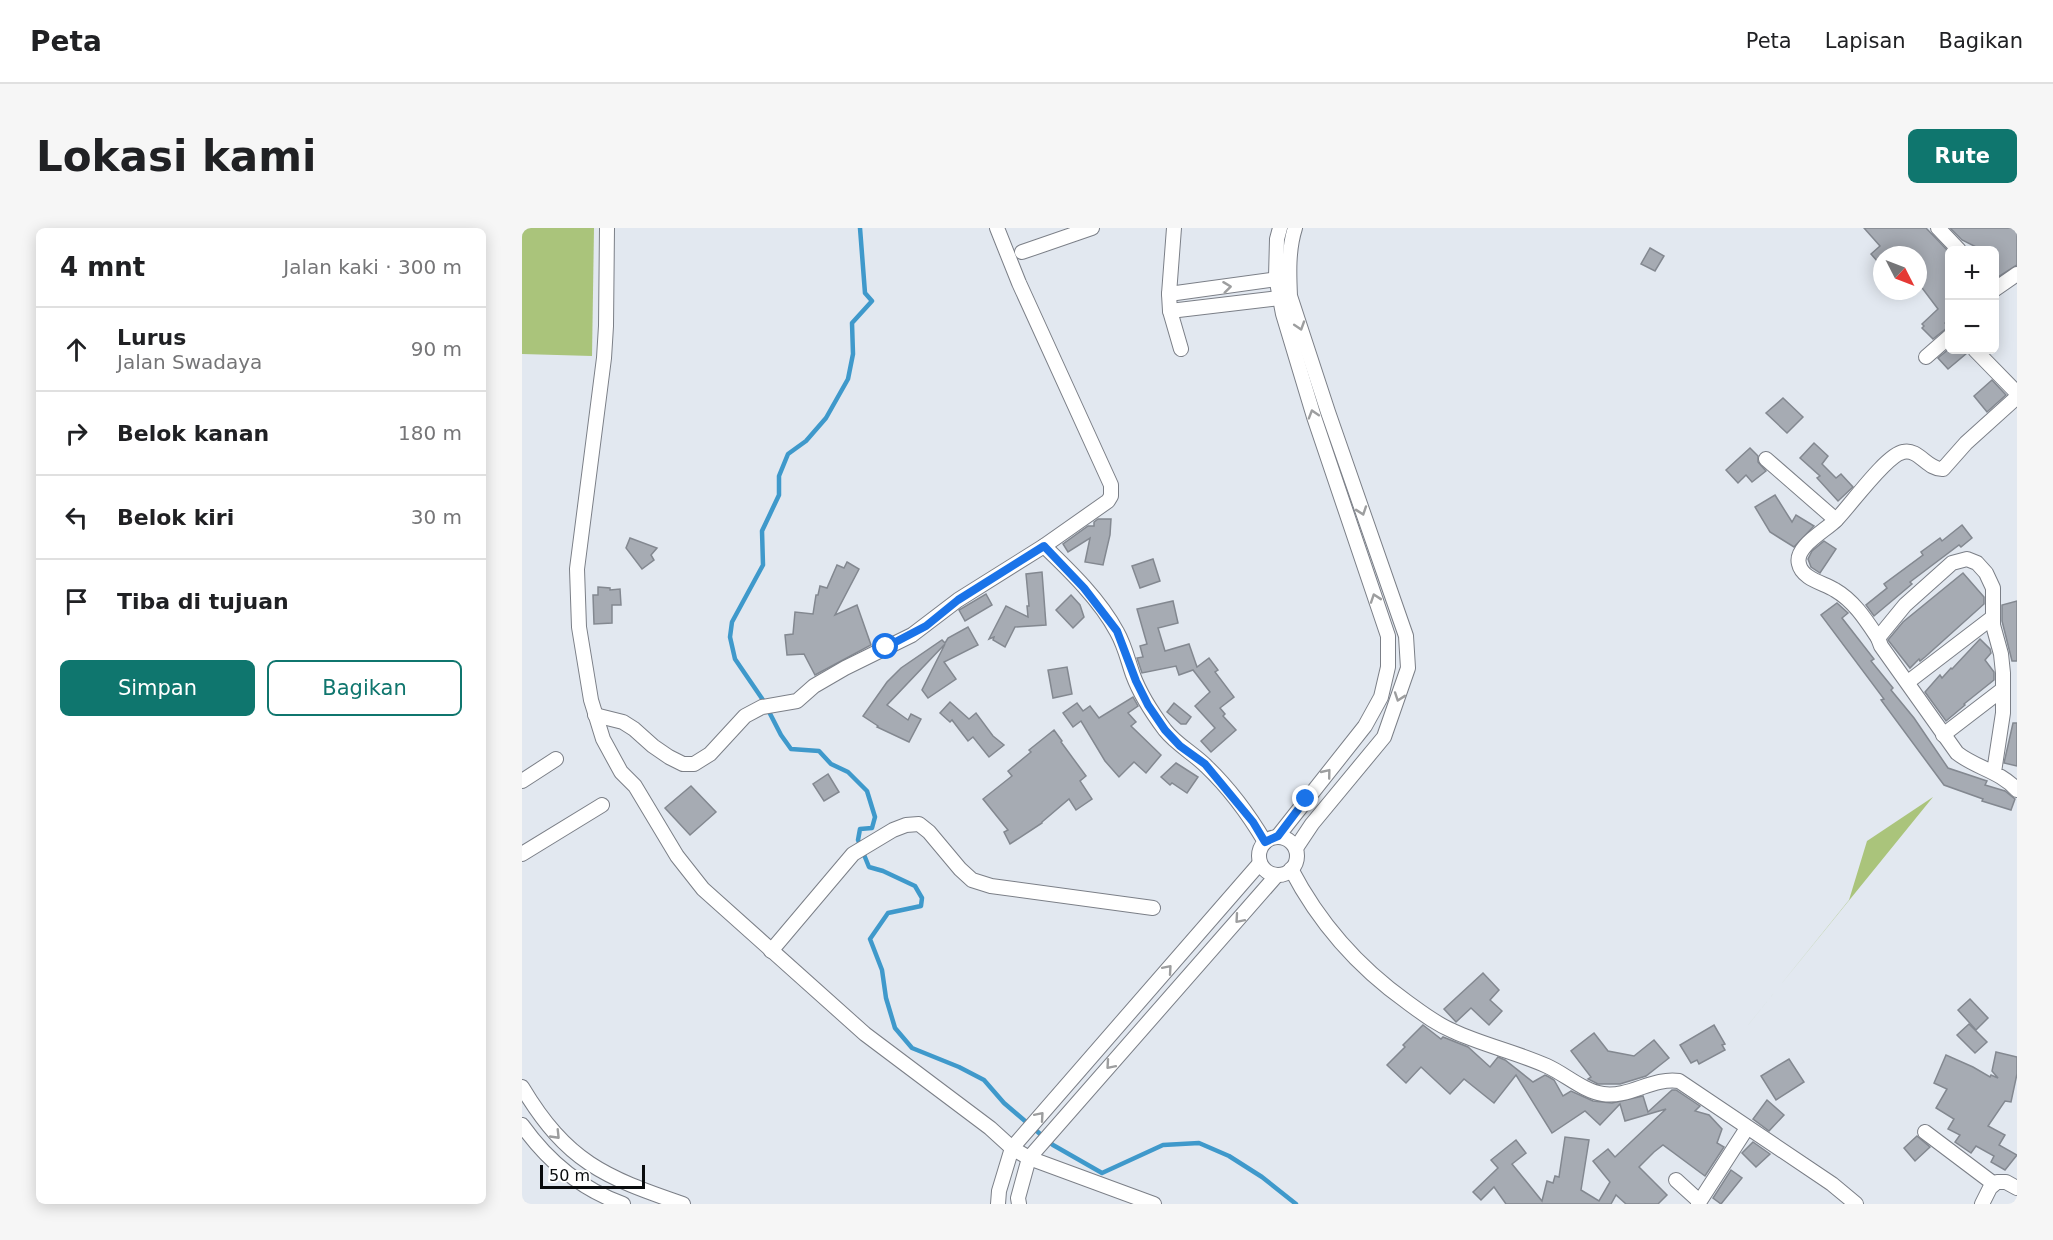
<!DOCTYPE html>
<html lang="id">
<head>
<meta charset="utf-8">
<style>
	body { margin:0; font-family:"DejaVu Sans",sans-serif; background:#f6f6f6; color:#202124 }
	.controls { position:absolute; right:18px; top:18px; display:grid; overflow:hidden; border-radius:9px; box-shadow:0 3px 15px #0003 }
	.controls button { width:54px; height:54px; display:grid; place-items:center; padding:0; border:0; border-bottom:2px solid #e0e0e0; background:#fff; color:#202124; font:30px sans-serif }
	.compass { position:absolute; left:1351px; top:18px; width:54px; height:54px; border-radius:50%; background:#fff; box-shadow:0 3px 15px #0003; rotate:132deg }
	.scale { position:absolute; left:18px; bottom:15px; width:105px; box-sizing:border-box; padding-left:6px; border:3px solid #0a0c0e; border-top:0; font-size:16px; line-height:21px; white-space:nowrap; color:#0a0c0e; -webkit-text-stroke:4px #fff; paint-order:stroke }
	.stop { position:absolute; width:18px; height:18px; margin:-14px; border:4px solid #1a73e8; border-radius:50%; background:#fff }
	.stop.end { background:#1a73e8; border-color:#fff; box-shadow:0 2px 6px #0008 }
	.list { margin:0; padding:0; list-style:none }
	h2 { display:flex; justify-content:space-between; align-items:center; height:78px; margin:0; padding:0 24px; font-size:26px }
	h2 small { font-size:20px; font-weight:400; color:#757577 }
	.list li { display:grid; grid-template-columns:39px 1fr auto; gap:18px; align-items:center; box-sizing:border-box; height:84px; padding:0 24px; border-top:2px solid #e0e0e0 }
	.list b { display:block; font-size:22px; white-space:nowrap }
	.list p { margin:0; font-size:20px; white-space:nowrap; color:#757577 }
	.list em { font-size:20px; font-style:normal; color:#757577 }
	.actions { display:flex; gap:12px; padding:18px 24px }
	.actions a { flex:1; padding:14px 0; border:2px solid #0f766e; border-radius:9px; text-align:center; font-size:21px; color:#0f766e }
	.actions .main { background:#0f766e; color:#fff }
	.icon { flex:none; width:33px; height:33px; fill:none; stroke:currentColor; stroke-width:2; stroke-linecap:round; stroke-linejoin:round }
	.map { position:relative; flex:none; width:1495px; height:976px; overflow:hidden; border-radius:9px }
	header { display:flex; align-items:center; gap:36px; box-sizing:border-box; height:84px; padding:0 30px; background:#fff; border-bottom:2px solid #e0e0e0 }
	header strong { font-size:28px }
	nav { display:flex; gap:33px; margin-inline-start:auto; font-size:21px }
	.intro { display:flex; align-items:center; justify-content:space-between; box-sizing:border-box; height:144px; padding:0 36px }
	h1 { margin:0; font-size:42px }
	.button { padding:15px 27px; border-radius:9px; background:#0f766e; color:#fff; font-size:21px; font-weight:700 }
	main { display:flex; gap:36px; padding:0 36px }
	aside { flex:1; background:#fff; border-radius:9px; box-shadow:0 3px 15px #0003 }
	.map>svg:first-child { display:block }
	.green { fill:#aac47b }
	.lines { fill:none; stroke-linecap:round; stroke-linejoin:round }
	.stream { stroke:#3f99cb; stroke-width:4.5 }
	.building { fill:#a6abb3; stroke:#838890; stroke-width:1.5 }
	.minor-casing { stroke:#7b7f87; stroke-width:16 }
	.minor { stroke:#fff; stroke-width:14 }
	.oneway { stroke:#9d9e9f }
	.route { stroke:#1a73e8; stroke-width:8 }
</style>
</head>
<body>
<header>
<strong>Peta</strong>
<nav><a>Peta</a><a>Lapisan</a><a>Bagikan</a></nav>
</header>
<div class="intro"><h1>Lokasi kami</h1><a class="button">Rute</a></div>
<main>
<aside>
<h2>4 mnt<small>Jalan kaki · 300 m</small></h2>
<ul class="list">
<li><svg class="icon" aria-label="ahead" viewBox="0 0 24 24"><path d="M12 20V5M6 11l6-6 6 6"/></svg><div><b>Lurus</b><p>Jalan Swadaya</p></div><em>90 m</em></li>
<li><svg class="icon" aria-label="right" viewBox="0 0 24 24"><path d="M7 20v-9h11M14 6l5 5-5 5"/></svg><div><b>Belok kanan</b></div><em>180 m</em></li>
<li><svg class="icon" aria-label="left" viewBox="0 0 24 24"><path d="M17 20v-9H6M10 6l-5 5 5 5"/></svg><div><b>Belok kiri</b></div><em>30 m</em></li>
<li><svg class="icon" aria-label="arrive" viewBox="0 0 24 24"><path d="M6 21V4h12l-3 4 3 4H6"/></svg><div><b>Tiba di tujuan</b></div></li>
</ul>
<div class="actions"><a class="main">Simpan</a><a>Bagikan</a></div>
</aside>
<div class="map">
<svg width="1495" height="976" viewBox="0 0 1495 976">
	<rect width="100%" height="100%" fill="#e2e8f0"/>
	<g class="green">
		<polygon points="0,0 72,0 70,128 0,126"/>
		<polygon points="1411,569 1222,802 1327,672 1345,613"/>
	</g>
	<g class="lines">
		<polyline class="stream" points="338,0 343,65 350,73 330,95 331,126 326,151 304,190 284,213 266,226 257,248 257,267 240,303 241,337 210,394 208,409 213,431 241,472 259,507 269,521 297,523 309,536 326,544 345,563 353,589 350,600 338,601 336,612 347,639 361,643 393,658 400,670 399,678 366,685 348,711 360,742 364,770 373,800 390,820 437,839 462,852 482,875 531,917 580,945 641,917 677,915 707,928 740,949 774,976"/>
	</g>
	<g class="building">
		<polygon points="1342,0 1404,0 1428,25 1428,97 1425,93 1423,95 1426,99 1411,111 1400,100 1402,98 1400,96 1416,81 1397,56 1402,52 1396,44 1396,27 1360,27 1360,31 1356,34 1349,26 1358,18"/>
		<polygon points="1428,0 1495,0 1495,37 1473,51 1473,22 1460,22 1440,12"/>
		<polygon points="1128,20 1142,28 1133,43 1119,36"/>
		<polygon points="1428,120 1444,122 1445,125 1426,141 1416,130"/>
		<polygon points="1470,152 1484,167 1465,184 1452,168"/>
		<polygon points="1261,170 1281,189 1265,205 1244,185"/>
		<polygon points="1292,215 1306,228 1300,236 1314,250 1319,246 1331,259 1316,273 1295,250 1298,248 1278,230"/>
		<polygon points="1228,220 1236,228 1236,234 1244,243 1230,254 1224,247 1216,255 1204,242"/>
		<polygon points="1253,267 1270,294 1274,287 1292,298 1272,319 1248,304 1233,279"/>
		<polygon points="576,291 589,291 588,307 581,337 563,334 568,310 546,324 541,316 566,298 572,298 572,294"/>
		<polygon points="1440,297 1450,310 1439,319 1437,317 1388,354 1390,356 1352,388 1344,377 1365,360 1362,356 1401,327 1399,324 1418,310 1420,313"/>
		<polygon points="108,310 135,320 129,327 132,332 120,341 104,320"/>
		<polygon points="1302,313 1314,321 1298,345 1289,339 1286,331 1290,323"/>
		<polygon points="631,331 638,353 618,360 610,338"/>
		<polygon points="325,334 337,341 313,387 335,377 349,417 293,447 282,426 265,427 263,407 271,406 273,384 291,386 294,367 296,367 298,358 305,360 315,337 322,340"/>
		<polygon points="520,344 524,397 493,399 483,419 471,412 472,409 467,411 484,378 506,389 505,378 507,378 504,346"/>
		<polygon points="1441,345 1462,369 1462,376 1403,429 1398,433 1397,431 1388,440 1366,412 1381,394"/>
		<polygon points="76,359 88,360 88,362 98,361 99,377 90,377 90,395 72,396 71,367 76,367"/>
		<polygon points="464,366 470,377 443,393 437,382"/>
		<polygon points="549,367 558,377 562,389 551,400 534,382"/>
		<polygon points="651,373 656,395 636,400 643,423 667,416 675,439 687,430 696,442 693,444 712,469 698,480 703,486 701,488 714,502 689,524 679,513 693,500 673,478 688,464 671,442 657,447 654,438 620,445 615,430 621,429 618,418 625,416 615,381"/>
		<polygon points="1495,373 1495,433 1490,433 1480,393 1480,377"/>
		<polygon points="1315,375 1326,385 1320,390 1352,431 1349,433 1371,460 1369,462 1392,490 1426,540 1465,553 1463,557 1483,563 1493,571 1489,582 1460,573 1461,571 1422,557 1359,472 1362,471 1299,387"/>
		<polygon points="446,399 456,417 422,434 434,451 406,470 400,462 423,416 365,477 386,492 389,486 399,491 387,514 355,499 356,498 341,488 365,454 379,440 420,412 423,415 426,410"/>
		<polygon points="1458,411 1468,421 1469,425 1463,432 1472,444 1472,452 1442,476 1443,477 1424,493 1403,464 1418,447 1420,450 1429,440 1430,441"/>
		<polygon points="545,439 550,466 531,470 526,442"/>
		<polygon points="611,469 616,478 606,485 614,494 609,498 639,527 624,545 612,534 597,549 583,533 559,493 551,499 541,485 555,475 561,483 568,478 577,490"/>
		<polygon points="428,474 447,491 454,485 471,508 482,517 467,529 451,509 446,513 430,492 428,494 418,485"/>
		<polygon points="652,475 669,489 664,496 659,496 645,484"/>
		<polygon points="1491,495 1495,495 1495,538 1482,535"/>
		<polygon points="532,502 540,513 539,514 564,548 558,553 570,571 554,582 547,571 520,594 520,595 488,616 482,604 486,602 461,571 490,548 486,543 509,524 507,522"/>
		<polygon points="654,535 676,549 665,565 650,555 648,557 639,549"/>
		<polygon points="306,546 317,564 302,573 291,556"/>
		<polygon points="169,558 194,584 168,607 143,580"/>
		<polygon points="961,745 977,762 968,772 980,783 967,797 949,780 934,794 922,781"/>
		<polygon points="1448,771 1466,790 1454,802 1436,782"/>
		<polygon points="1447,796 1465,814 1453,825 1435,807"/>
		<polygon points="901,797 919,811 921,809 946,819 968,839 976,829 983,832 1011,854 1023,847 1027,849 1032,852 1041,868 1049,863 1071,873 1090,875 1121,868 1126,884 1150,862 1154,862 1178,878 1173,883 1187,887 1200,901 1195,915 1202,919 1183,948 1141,917 1132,924 1117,939 1145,967 1136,976 1104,976 1094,967 1089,976 984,976 972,959 959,972 951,964 976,940 969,932 994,912 1004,925 990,936 1020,973 1025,953 1031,955 1033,948 1037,949 1043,909 1067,912 1059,962 1077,973 1088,954 1071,933 1086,921 1093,929 1144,881 1103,893 1098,876 1078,897 1063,883 1030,905 994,847 972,875 942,851 928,866 899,839 884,855 865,837 883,819 881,817"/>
		<polygon points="1192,797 1203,816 1200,817 1203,822 1177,836 1175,832 1169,835 1158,817"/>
		<polygon points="1072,805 1086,823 1112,828 1132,812 1147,830 1124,848 1098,856 1076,856 1066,851 1069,849 1049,823"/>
		<polygon points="1474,824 1495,829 1495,846 1489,874 1483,873 1466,898 1483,907 1477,917 1495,927 1483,942 1469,934 1472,928 1454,918 1449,925 1433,914 1438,907 1426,901 1432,891 1414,880 1425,861 1412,855 1424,827 1451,839 1468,849 1469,847 1476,850 1470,843"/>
		<polygon points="1267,831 1282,854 1254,872 1239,848"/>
		<polygon points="1245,872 1262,887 1247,903 1231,891"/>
		<polygon points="1395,908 1408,919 1393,933 1382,920"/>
		<polygon points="1231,914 1248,926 1234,939 1220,925"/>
		<polygon points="1209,942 1220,950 1199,976 1191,970"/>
	</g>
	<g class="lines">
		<g class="minor-casing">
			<g id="minor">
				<polyline points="85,0 84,98 82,130 55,341 57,399 69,472 81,511 99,544 113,558 155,628 181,661 343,806 468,900 490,920 507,930 632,976"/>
				<polyline points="652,0 647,66 648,83 659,121"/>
				<path d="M773 0C766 22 767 46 768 68L806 184 884 408 886 440 862 509 790 596 774 620"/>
				<polyline points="1416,0 1437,22"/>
				<polyline points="500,24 570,0"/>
				<polyline points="1472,62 1495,46"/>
				<polyline points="647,66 763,50"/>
				<polyline points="648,83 766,69"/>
				<polyline points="1453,122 1495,165"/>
				<polyline points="1404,129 1428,108"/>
				<polyline points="1244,231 1314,292"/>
				<path d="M522 318C548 343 578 372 595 404 603 418 606 433 611 447 618 466 631 486 643 502 655 517 671 525 684 538 707 560 727 587 743 614"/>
				<path d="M1356 410C1344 392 1332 373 1313 362 1302 355 1280 351 1277 336 1272 319 1303 303 1314 292 1328 278 1364 227 1381 224 1397 220 1405 242 1421 241L1444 215 1495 169"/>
				<polyline points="1386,454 1471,389"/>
				<polyline points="73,487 101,494 112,501 131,518 147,529 161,536 172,536 188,526 223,488 240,479 275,473 292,458 323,440 390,407 436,372 522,318 586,273 589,268 589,257 497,55 475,0"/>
				<polyline points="1421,507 1481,461"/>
				<path d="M1472 544 1481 485V445L1479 426 1471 397V360L1464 345 1455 335 1445 331 1430 335 1383 377 1356 410 1359 418 1435 525C1454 540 1478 543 1495 562"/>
				<polyline points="0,553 34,531"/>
				<polyline points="756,608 843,498 859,469 866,439 866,408 792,189 761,86 754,49 755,11 758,0"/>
				<circle cx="756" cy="628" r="19"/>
				<polyline points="0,626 80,577"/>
				<path d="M769 641C797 695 836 739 885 774 900 785 914 796 931 803 961 817 994 824 1025 838 1043 846 1061 863 1081 866 1107 870 1131 849 1157 853L1310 956 1334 976"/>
				<polyline points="249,723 331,626 371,602 384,597 397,596 407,604 438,641 450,652 469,658 631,680"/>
				<path d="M0 859C45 934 82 949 161 976"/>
				<path d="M0 897C25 932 59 961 101 976"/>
				<polyline points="1403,904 1472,956"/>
				<polyline points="1154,952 1177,973"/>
				<polyline points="476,976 477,963 490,920 738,635"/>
				<polyline points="497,976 496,970 507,930 755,647"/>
				<polyline points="1176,976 1225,900"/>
				<polyline points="1460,976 1468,960 1475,954 1484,954 1495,960"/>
			</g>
		</g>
		<use href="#minor" class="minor"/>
	</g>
	<defs><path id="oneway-chevron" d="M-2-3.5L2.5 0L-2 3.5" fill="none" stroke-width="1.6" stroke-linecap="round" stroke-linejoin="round" transform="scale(1.5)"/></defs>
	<g class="oneway">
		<use href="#oneway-chevron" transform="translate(705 59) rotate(-7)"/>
		<use href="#oneway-chevron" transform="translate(778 98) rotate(72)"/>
		<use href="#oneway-chevron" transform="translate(791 186) rotate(-107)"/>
		<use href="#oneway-chevron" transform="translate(840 283) rotate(71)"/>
		<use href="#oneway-chevron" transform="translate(853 370) rotate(-109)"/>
		<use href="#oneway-chevron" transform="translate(877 469) rotate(109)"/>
		<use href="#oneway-chevron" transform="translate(805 545) rotate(-51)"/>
		<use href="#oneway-chevron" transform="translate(717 691) rotate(131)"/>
		<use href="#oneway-chevron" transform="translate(646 741) rotate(-49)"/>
		<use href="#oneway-chevron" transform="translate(588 837) rotate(131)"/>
		<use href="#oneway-chevron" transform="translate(518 888) rotate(-49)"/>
		<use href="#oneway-chevron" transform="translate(34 907) rotate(46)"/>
	</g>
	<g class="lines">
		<polyline class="route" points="364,419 404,398 436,372 522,318 562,360 595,403 614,453 626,477 643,502 658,518 683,536 731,594 743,614 756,608 784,571"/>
	</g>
</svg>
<div class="controls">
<button>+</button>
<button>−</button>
</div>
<svg class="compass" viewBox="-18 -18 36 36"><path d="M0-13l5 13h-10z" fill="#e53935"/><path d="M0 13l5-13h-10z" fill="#757577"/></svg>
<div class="scale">50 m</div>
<div class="stop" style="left:364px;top:419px"></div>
<div class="stop end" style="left:784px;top:571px"></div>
</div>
</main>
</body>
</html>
